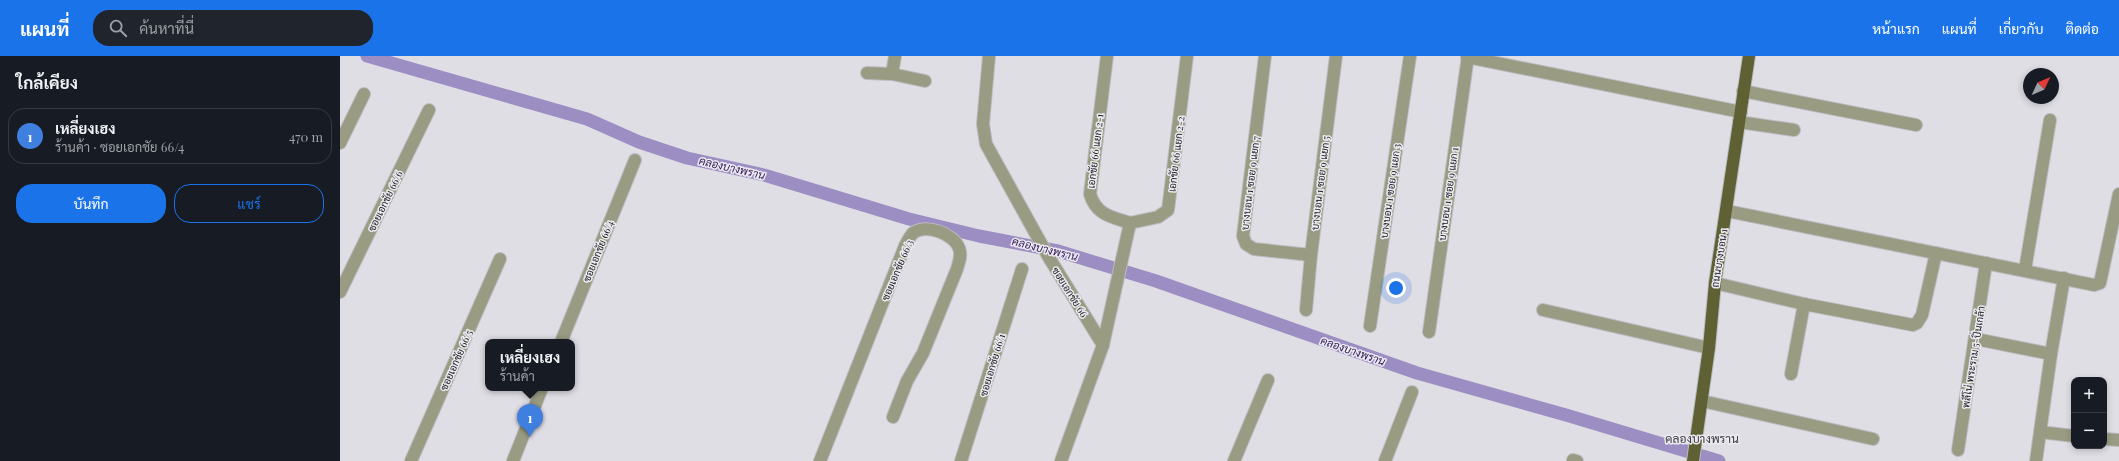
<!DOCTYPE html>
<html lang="th">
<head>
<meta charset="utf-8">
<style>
	body { margin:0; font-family:"Playfair Display",Sarabun,serif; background:#20242c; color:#f1f3f6 }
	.controls { position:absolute; right:12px; bottom:12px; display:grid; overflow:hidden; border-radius:8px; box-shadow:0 2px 6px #0003 }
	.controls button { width:36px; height:36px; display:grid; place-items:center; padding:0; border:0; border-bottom:1px solid #363941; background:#171b24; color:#f1f3f6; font:20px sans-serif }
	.compass { position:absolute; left:1683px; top:12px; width:36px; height:36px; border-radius:50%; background:#171b24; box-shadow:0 2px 6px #0003; rotate:46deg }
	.you { position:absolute; left:1056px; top:232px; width:14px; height:14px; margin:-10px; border:3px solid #fff; border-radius:50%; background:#1a73e8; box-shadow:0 0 0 6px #1a73e833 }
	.badge { display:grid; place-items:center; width:26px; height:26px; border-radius:50%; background:#1a73e8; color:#fff; font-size:13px; font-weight:700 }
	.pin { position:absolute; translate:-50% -33px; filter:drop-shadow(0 1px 2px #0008) }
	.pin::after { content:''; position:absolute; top:21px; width:14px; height:12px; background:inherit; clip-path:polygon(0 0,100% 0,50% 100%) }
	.popup { position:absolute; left:145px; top:283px; width:90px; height:52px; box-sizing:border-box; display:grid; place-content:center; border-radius:8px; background:#171b24; filter:drop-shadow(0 1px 3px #0005); font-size:13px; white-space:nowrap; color:#9ea1a6 }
	.popup b { font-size:15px; color:#f1f3f6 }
	.popup::after { content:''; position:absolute; left:50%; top:100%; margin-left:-8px; border:8px solid transparent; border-top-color:#171b24 }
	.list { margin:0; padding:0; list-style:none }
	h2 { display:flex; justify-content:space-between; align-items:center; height:52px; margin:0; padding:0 16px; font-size:17px }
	h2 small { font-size:13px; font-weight:400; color:#9ea1a6 }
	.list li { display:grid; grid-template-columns:26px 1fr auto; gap:12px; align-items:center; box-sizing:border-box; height:56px; margin:0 8px 8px; padding:0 8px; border:1px solid #363941; border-radius:16px }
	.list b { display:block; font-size:15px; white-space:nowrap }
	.list p { margin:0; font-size:13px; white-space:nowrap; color:#9ea1a6 }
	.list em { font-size:13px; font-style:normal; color:#9ea1a6 }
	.actions { display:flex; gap:8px; padding:12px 16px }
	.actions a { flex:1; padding:9px 0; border:1px solid #1a73e8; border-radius:16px; text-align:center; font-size:14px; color:#1a73e8 }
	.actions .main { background:#1a73e8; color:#fff }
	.icon { flex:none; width:22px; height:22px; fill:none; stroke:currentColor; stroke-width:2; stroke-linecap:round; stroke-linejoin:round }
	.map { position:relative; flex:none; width:1779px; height:405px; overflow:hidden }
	header { display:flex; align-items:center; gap:24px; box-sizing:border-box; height:56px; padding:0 20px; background:#1a73e8; color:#fff }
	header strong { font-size:19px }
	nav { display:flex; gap:22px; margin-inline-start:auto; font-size:14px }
	.search { width:280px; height:36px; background:#20242c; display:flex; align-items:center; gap:10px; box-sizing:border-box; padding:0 14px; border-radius:16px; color:#9ea1a6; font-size:15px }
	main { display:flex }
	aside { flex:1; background:#171b24 }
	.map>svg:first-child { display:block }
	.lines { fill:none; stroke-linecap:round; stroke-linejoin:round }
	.canal { stroke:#9c8ec2; stroke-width:13 }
	.minor-casing { stroke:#bcbbc1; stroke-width:14 }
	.major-casing { stroke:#bcbbc1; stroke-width:14 }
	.minor { stroke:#999b82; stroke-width:12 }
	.major { stroke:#5f6134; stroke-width:12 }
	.labels { text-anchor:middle; stroke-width:3; stroke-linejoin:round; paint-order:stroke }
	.street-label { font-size:10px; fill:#19191b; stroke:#edebf2 }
	.water-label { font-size:11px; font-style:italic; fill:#311857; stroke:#edebf2 }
	.quarter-label { font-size:12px; fill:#3c3a40; stroke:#edebf2 }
</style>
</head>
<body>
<header>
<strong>แผนที่</strong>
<div class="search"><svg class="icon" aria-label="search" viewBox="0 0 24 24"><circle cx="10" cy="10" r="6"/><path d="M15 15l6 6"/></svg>ค้นหาที่นี่</div>
<nav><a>หน้าแรก</a><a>แผนที่</a><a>เกี่ยวกับ</a><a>ติดต่อ</a></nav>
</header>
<main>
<aside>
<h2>ใกล้เคียง<small></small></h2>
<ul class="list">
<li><span class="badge" style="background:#3f7fe0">1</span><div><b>เหลี่ยงเฮง</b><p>ร้านค้า · ซอยเอกชัย 66/4</p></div><em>470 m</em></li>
</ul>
<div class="actions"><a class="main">บันทึก</a><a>แชร์</a></div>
</aside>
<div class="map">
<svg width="1779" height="405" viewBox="0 0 1779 405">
	<rect width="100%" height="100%" fill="#e0dee5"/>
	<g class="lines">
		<polyline class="canal" points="27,0 247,63 299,86 347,102 424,119 569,163 639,180 718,195 816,225 1077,317 1226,359 1379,405"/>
		<g class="minor-casing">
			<g id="minor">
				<polyline points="649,0 643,68 646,88 708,200 763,289 721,405"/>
				<path d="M767 0 750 138C756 159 772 161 790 167"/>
				<polyline points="925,0 903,180 906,188 914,193 971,199"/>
				<polyline points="1127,1 1401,56"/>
				<polyline points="527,17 552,18 585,25"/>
				<polyline points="552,18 555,0"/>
				<polyline points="1403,35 1576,69"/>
				<polyline points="1399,66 1454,74"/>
				<polyline points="0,87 24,38"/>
				<polyline points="1387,155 1754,229 1760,227 1779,138"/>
				<polyline points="790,167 818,161 828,154 847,0"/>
				<polyline points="1685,214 1710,64"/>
				<polyline points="1375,227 1464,248 1573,269 1577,267 1582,259 1596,197"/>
				<polyline points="0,236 89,54"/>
				<polyline points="966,254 971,199 996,0"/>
				<polyline points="1203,254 1369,292"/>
				<polyline points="1030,270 1070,0"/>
				<polyline points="1089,276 1128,0"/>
				<polyline points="1636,283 1711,298"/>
				<polyline points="221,286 295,104"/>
				<polyline points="763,289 790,167"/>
				<polyline points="1451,318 1464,248"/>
				<polyline points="1362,345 1533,383"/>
				<polyline points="1700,376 1734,380"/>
				<polyline points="1764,383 1779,384"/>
				<polyline points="1618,394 1646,207"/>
				<polyline points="1233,404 1237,405"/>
				<polyline points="71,405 160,203"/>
				<polyline points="173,405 202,332"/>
				<path d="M480 405 565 190C567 186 570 180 573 177 586 167 614 178 619 192 622 199 619 206 617 213L583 297 567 325 553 361"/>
				<polyline points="621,405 682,213"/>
				<polyline points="894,405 928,324"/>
				<polyline points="1045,405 1072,336"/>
				<polyline points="1696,405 1711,298 1724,222"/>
			</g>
		</g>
		<g class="major-casing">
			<polyline id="major" points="1353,405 1369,292 1375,227 1409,0"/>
		</g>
		<use href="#minor" class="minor"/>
		<use href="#major" class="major"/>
	</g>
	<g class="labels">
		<g class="street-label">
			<text transform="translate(755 95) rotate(-83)" y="4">เอกชัย 66 แยก 2-1</text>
			<text transform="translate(836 98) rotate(-83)" y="4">เอกชัย 66 แยก 2-2</text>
			<text transform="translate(910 127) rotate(-83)" y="4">บางบอน 1 ซอย 9 แยก 7</text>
			<text transform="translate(980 127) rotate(-83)" y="4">บางบอน 1 ซอย 9 แยก 5</text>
			<text transform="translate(1050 135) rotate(-82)" y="4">บางบอน 1 ซอย 9 แยก 3</text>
			<text transform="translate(1108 138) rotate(-82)" y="4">บางบอน 1 ซอย 9 แยก 1</text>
			<text transform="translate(45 145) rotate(-64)" y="4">ซอยเอกชัย 66/6</text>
			<text transform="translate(258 195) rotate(-68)" y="4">ซอยเอกชัย 66/4</text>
			<text transform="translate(1379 202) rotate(-81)" y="4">ถนนบางบอน 1</text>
			<text transform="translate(557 214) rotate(-67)" y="4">ซอยเอกชัย 66/3</text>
			<text transform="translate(730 236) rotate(58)" y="4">ซอยเอกชัย 66</text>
			<text transform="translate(1633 301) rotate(-81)" y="4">พลีโน่ พระราม 5-ปิ่นเกล้า</text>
			<text transform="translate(116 304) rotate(-66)" y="4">ซอยเอกชัย 66/5</text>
			<text transform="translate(652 309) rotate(-73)" y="4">ซอยเอกชัย 66/1</text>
		</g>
		<g class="water-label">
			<text transform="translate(392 112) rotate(13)" y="4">คลองบางพราน</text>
			<text transform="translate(705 193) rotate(14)" y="4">คลองบางพราน</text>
			<text transform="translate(1013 295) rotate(19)" y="4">คลองบางพราน</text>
		</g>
		<g class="quarter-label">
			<text x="1362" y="387">คลองบางพราน</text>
		</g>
	</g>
</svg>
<div class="controls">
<button>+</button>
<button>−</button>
</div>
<svg class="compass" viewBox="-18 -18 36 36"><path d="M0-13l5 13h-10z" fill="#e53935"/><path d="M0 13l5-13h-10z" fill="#9ea1a6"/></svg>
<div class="you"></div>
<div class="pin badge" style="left:190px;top:381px;background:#3f7fe0">1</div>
<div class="popup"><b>เหลี่ยงเฮง</b>ร้านค้า</div>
</div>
</main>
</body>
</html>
